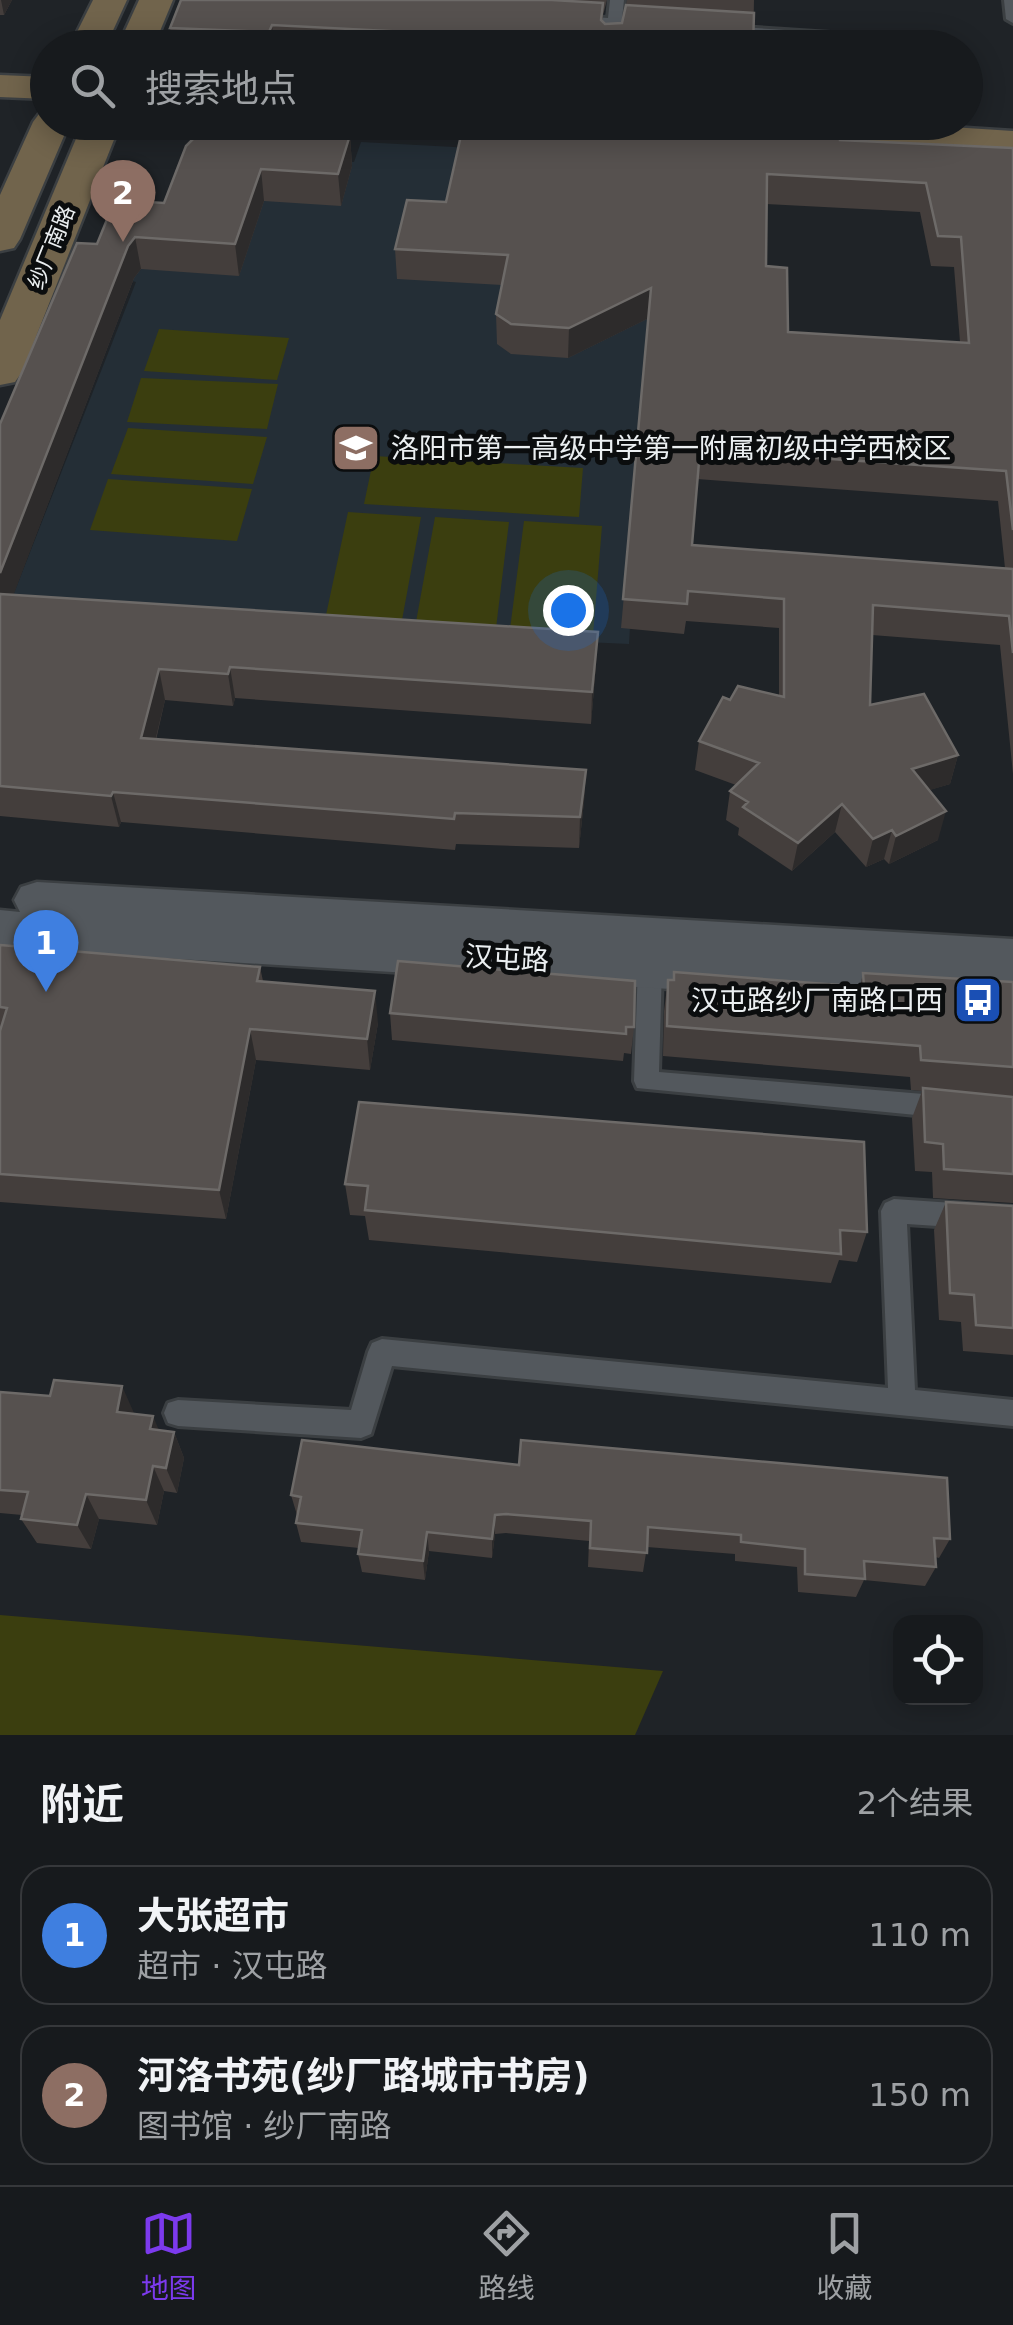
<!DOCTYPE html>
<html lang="zh">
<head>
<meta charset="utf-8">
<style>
	body { margin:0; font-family:"DejaVu Sans","Noto Sans SC",sans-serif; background:#24272a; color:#f1f3f6 }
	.controls { position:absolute; right:30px; bottom:30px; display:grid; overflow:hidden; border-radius:20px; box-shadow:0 5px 25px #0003 }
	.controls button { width:90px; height:90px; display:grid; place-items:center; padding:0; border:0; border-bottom:2px solid #36383b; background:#171a1d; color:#f1f3f6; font:50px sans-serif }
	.you { position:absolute; left:568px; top:610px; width:35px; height:35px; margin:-25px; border:8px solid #fff; border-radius:50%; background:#1a73e8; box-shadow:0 0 0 15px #1a73e833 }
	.badge { display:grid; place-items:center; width:65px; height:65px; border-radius:50%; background:#7c3aed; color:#fff; font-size:32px; font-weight:700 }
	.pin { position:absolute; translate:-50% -82px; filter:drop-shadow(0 2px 5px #0008) }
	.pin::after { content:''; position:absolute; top:52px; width:35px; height:30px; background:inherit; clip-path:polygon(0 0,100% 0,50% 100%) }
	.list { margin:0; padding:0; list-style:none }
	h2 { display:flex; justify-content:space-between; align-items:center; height:130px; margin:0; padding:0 40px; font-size:42px }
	h2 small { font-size:32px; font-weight:400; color:#9ea1a4 }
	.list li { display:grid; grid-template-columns:65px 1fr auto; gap:30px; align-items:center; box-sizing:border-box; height:140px; margin:0 20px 20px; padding:0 20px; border:2px solid #36383b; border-radius:30px }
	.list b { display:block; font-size:38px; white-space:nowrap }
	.list p { margin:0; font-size:32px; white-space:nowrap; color:#9ea1a4 }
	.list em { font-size:32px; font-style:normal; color:#9ea1a4 }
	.icon { flex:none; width:55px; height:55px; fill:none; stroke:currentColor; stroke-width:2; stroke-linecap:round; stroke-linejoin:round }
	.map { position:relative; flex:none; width:1013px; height:1735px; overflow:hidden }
	.search { position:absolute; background:#171a1d; box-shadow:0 5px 25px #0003; left:30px; right:30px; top:30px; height:110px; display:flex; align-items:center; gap:25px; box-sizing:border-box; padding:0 35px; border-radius:55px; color:#9ea1a4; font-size:38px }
	.sheet { height:450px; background:#171a1d }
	nav { display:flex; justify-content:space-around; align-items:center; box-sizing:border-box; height:140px; border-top:2px solid #36383b; background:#171a1d; font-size:28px; color:#9ea1a4 }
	nav a { display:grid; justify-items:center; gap:5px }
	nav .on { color:#7c3aed }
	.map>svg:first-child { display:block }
	.built { fill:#242e36 }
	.green { fill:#3b3e0f }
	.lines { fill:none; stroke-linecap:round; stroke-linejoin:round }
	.lane-casing { stroke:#3b3f42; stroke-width:6 }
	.street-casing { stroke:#3b3f42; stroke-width:5 }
	.secondary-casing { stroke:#3b3f42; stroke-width:5 }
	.lane { fill:#53585d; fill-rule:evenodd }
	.street { fill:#53585d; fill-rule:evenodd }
	.secondary { fill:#71644c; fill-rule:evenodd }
	.wall { fill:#443e3c; fill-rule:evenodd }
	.shaded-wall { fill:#2d2b2b }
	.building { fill:#56514f; stroke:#6d6a68; stroke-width:2.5; fill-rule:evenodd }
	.labels { text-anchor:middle; stroke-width:10; stroke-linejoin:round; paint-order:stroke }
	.far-street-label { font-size:22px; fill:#ebeff1; stroke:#0b0d0e }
	.poi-label { font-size:28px; fill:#ebeff1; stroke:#0b0d0e; text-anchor:start }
	.street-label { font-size:28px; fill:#ebeff1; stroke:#0b0d0e }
</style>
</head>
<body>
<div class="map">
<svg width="1013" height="1735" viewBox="0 0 1013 1735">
	<rect width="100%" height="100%" fill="#1f2327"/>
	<polygon class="built" points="361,142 658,158 629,644 5,616 136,282 120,278 248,157 354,162"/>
	<g class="green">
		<polygon points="159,329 289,338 277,380 144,371"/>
		<polygon points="141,378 278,384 267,429 127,422"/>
		<polygon points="128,428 267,437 253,484 111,474"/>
		<polygon points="374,456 583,468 579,517 364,504"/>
		<polygon points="108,479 252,489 237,541 90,530"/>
		<polygon points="348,512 421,517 402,620 326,615"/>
		<polygon points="435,517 509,522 496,628 416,622"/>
		<polygon points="524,521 602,526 593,635 510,629"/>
		<polygon points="0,1615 663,1671 635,1735 0,1735"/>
	</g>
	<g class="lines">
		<g class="lane-casing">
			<g id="lane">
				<polygon points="610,0 624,0 622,19 649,21 656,25 649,29 621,27 618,48 604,48 607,26 576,24 569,20 576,16 608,18"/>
				<polygon points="1004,0 1013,0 1013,23 1006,19"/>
				<polygon points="726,26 922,39 929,43 922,47 721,33 721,27"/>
				<polygon points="650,956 658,959 662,966 659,1072 947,1096 956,1099 959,1107 956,1115 947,1118 637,1088 634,1081 638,966 642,959"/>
				<polygon points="894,1199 1013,1207 1013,1231 907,1224 915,1390 1013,1400 1013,1426 392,1366 371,1434 361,1438 178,1426 168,1423 164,1413 168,1403 178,1400 351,1410 368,1352 372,1343 382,1339 888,1388 881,1211 885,1203"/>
			</g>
		</g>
		<g class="street-casing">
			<polygon id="street" points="37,882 1013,939 1013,1010 0,948 0,910 20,912 14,900 21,887"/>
		</g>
		<g class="secondary-casing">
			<g id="secondary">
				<polygon points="93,0 127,0 105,48 69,48"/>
				<polygon points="139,0 173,0 153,48 117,48"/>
				<polygon points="0,75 48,77 48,99 0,97"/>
				<polygon points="48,112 48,122 70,122 20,239 14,248 0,251 0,195 33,122 39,114"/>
				<polygon points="83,122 121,122 22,372 15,382 0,385 0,320"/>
				<polygon points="655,122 874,122 1013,131 1013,153 673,133 660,130"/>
			</g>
		</g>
		<use href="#lane" class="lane"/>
		<use href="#street" class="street"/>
		<use href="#secondary" class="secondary"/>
	</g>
	<g class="wall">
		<polygon points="0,0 12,0 4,15 0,15"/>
		<polygon points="181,0 607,0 603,15 602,21 605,24 622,23 627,0 754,0 753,48 173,48 170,28"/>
		<path d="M668 134 1013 148V774L1000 645 872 635 870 705 958 755 950 784 929 790 938 840 889 864 884 859 866 867 835 832 792 871 738 835 739 828 726 820 730 791 736 785 695 770 699 741 730 700 779 695V628L686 621 684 634 621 628 649 318 568 358 511 354 497 344 496 314 502 285 397 279 395 249 446 202ZM766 204 920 212 931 266 954 267 960 342 788 332 766 266ZM697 479 998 501 1005 568 692 545Z"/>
		<polygon points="350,135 352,166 341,206 264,201 239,276 141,269 134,278 13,595 596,664 591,724 235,698 233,706 165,700 156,740 586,770 584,801 579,848 456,844 455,850 121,822 119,827 0,816 0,424 97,244 164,203"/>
		<polygon points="0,945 260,967 263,981 378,1023 370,1070 256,1060 226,1219 0,1202"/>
		<polygon points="863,973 1013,982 1013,1203 933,1198 932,1172 915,1171 912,1118 922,1091 911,1090 910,1077 663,1056 664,1011 668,980 860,987"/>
		<polygon points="390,1013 634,1027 631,1054 624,1053 623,1061 392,1040"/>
		<polygon points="345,1184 867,1232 857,1262 839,1260 831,1283 369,1240 365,1216 350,1215"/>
		<polygon points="946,1202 1013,1206 1013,1355 963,1351 961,1322 939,1320 934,1230"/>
		<polygon points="0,1392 134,1414 159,1430 174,1432 184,1458 177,1493 164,1491 157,1525 99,1519 91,1549 37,1543 21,1519 22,1515 0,1513"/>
		<polygon points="291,1495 950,1539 939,1558 935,1557 936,1567 925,1586 864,1580 856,1597 798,1592 797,1567 735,1561 735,1554 647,1547 643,1572 588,1567 589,1541 506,1533 495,1534 492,1558 429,1551 425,1580 362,1572 358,1554 359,1548 301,1542 296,1523 297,1515"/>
	</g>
	<g class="shaded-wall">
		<polygon points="1,0 12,0 4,15"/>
		<polygon points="272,25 274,48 271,48 269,32"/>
		<polygon points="350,135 352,166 341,206 338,174"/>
		<polygon points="261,169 264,201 239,276 235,244"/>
		<polygon points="135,237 141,269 134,278 2,625 0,620 0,573 128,246"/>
		<polygon points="651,288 649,318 568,358 569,328"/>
		<polygon points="598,632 596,664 591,724 592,692"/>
		<polygon points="230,667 235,698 233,706 228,674"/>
		<polygon points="159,669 165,700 148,770 141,738"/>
		<polygon points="958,755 950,784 904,798 912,769"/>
		<polygon points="586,770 584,801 579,848 580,817"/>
		<polygon points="113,792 121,822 119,827 111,796"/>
		<polygon points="842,804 835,832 792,871 798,843"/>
		<polygon points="946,811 938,840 889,864 896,836"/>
		<polygon points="892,830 884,859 866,867 873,839"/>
		<polygon points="375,991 378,1023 370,1070 367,1039"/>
		<polygon points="250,1029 256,1060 226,1219 219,1190"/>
		<polygon points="122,1386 134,1413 117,1412"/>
		<polygon points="153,1416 164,1442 150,1429"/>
		<polygon points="174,1432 184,1458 177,1493 166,1468"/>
		<polygon points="153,1466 164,1491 157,1525 146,1500"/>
		<polygon points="86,1494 99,1519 91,1549 77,1525"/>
		<polygon points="495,1515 495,1534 492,1558 492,1539"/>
		<polygon points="427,1532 429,1551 425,1580 423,1561"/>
	</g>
	<g class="building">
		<polygon points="181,0 552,0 603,3 601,20 605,24 622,23 626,5 754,13 753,48 523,34 523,38 272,25 269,32 170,28"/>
		<path d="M464 122 668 134 669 129 780 135 781 131 840 134V140L1013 148V530L1006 471 700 450 692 545 1013 569V653L1009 616 873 605 870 705 924 694 958 755 912 769 946 811 896 836 892 830 873 839 842 804 798 843 743 807 748 802 730 791 759 763 699 741 723 697 730 700 738 686 784 697V599L688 591 687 604 623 599 651 288 569 328 511 324 496 314 508 255 395 249 407 200 446 202ZM767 174 926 183 938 236 961 237 969 343 788 332 787 268 766 266Z"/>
		<polygon points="234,128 350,135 338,174 261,169 235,244 135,237 128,246 0,573 0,424 77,243 97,244 115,200 164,203 186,146 200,132"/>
		<polygon points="0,594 598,632 592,692 230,667 228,674 159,669 141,738 586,770 580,817 455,813 454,819 113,792 111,796 0,786"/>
		<polygon points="0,945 260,967 257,981 375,991 367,1039 250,1029 219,1190 0,1174 0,1031 7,1008 0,1007"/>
		<polygon points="398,961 635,981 634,1027 626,1027 626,1034 390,1013"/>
		<polygon points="674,972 864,987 863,973 1013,982 1013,1067 921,1060 920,1046 667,1026 668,980 674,980"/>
		<polygon points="923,1088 1013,1097 1013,1174 944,1169 943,1144 925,1142"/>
		<polygon points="359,1102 864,1142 867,1232 840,1230 841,1254 365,1210 368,1186 345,1184"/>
		<polygon points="946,1202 1013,1206 1013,1328 976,1325 974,1295 950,1293"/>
		<polygon points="54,1380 122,1386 117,1412 153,1416 150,1429 174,1432 166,1468 153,1466 146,1500 86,1494 77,1525 21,1519 28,1492 0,1490 0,1392 50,1396"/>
		<polygon points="302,1440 519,1465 521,1440 947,1478 950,1539 934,1538 936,1567 864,1561 865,1579 805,1574 805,1549 741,1542 741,1535 648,1527 647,1553 590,1548 591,1521 506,1514 495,1515 492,1539 427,1532 423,1561 358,1554 362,1530 296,1523 301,1497 291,1495"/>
	</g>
	<defs>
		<g id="school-square" transform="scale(2.5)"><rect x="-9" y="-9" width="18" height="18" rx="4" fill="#8d6e63" stroke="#0b0d0e"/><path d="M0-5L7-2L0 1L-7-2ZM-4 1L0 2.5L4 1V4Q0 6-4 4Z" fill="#fff"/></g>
		<g id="bus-square" transform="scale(2.5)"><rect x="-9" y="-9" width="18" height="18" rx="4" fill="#1a4fb4" stroke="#0b0d0e"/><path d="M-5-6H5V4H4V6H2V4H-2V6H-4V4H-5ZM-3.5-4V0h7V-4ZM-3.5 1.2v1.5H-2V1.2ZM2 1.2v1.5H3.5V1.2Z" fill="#fff"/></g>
	</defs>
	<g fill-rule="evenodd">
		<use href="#school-square" x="356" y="448"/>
		<use href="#bus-square" x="978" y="1000"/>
	</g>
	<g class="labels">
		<g class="far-street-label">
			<text transform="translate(51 247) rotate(-68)" y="8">纱厂南路</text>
		</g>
		<g class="poi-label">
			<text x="391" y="458">洛阳市第一高级中学第一附属初级中学西校区</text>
			<text x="943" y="1010" text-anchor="end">汉屯路纱厂南路口西</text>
		</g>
		<g class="street-label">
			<text transform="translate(507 958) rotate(3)" y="10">汉屯路</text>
		</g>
	</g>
</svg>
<div class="controls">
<button><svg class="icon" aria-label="locate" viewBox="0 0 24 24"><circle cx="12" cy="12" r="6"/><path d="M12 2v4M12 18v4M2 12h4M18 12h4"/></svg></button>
</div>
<div class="you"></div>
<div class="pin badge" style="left:46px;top:992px;background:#3f7fe0">1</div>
<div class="pin badge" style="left:123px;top:242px;background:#8d6e63">2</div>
<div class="search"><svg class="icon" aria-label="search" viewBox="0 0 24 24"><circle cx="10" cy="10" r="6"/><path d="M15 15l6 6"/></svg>搜索地点</div>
</div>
<section class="sheet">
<h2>附近<small>2个结果</small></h2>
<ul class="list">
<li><span class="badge" style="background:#3f7fe0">1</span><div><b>大张超市</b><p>超市 · 汉屯路</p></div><em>110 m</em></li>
<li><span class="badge" style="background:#8d6e63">2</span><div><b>河洛书苑(纱厂路城市书房)</b><p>图书馆 · 纱厂南路</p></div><em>150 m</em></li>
</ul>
</section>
<nav>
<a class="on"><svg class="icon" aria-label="map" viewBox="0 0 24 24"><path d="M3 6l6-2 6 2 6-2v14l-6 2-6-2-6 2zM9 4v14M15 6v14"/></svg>地图</a>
<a><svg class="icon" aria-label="directions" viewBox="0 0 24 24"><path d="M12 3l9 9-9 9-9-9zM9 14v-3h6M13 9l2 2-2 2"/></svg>路线</a>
<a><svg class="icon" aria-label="saved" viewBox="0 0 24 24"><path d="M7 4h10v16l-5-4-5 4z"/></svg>收藏</a>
</nav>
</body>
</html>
